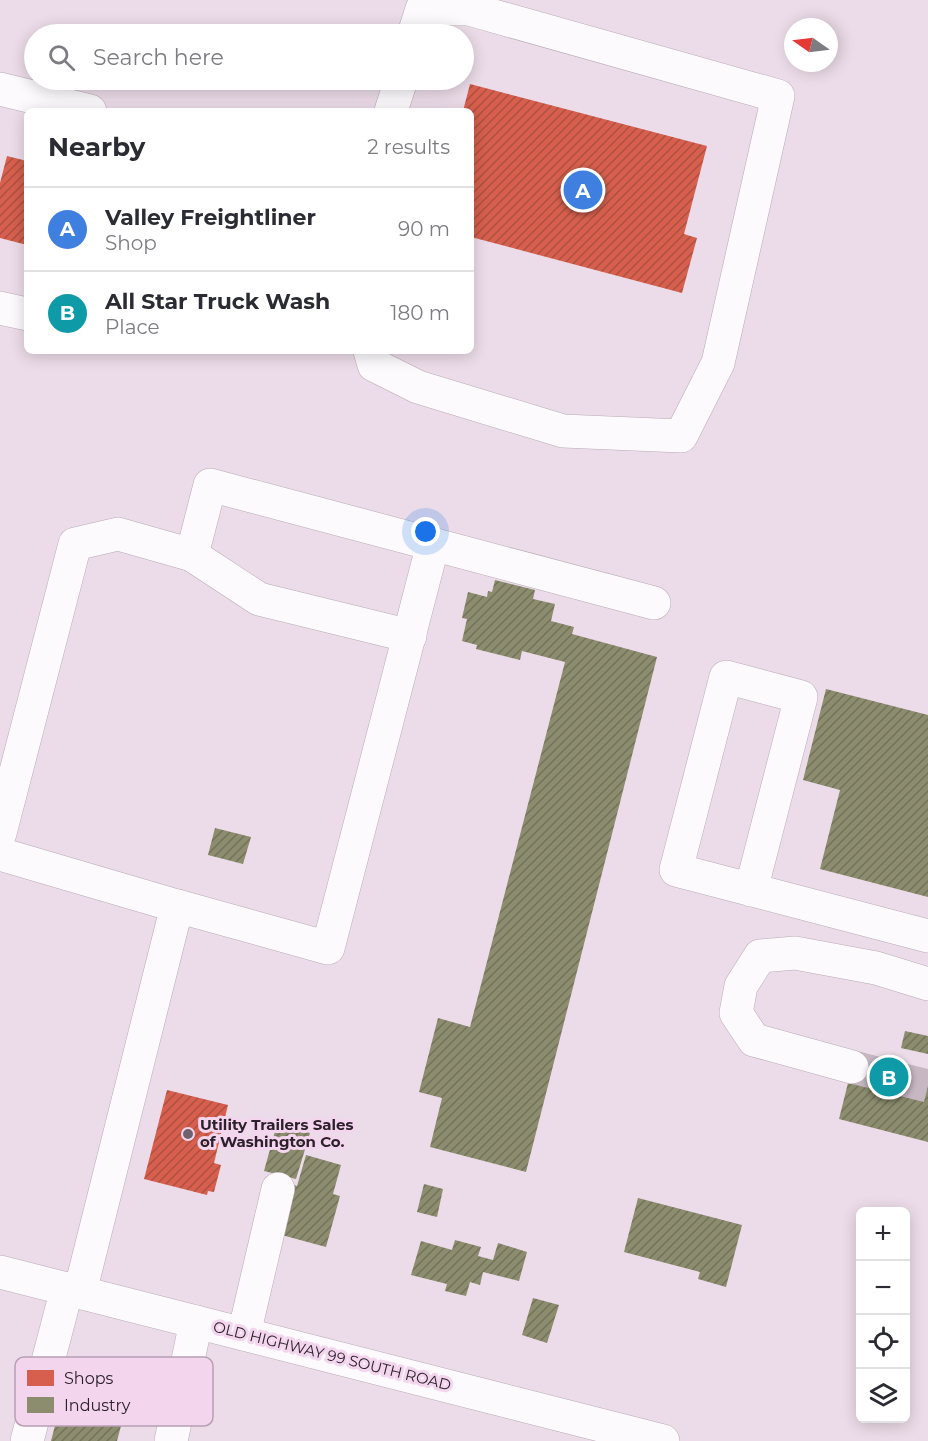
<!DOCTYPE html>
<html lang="en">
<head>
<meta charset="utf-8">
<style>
	body { margin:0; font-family:Montserrat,sans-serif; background:#f2f2f3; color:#2b2b33 }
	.controls { position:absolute; right:18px; bottom:18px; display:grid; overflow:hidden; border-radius:9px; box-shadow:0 3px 15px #0003 }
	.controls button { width:54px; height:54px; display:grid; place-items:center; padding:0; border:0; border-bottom:2px solid #e1e1e2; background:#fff; color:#2b2b33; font:30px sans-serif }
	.compass { position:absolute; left:784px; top:18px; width:54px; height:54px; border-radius:50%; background:#fff; box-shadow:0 3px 15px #0003; rotate:284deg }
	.you { position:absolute; left:426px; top:532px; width:21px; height:21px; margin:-15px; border:4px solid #fff; border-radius:50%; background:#1a73e8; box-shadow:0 0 0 9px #1a73e833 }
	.badge { display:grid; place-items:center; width:39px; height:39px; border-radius:50%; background:#ea580c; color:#fff; font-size:20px; font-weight:700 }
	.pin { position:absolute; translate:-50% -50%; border:3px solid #fff; box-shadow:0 2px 6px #0006 }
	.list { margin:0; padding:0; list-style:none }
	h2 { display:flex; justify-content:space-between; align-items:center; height:78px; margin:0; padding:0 24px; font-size:26px }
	h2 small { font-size:20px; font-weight:400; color:#7c7c81 }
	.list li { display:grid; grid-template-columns:39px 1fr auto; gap:18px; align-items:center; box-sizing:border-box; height:84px; padding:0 24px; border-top:2px solid #e1e1e2 }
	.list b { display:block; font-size:22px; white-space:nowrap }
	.list p { margin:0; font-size:20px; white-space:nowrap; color:#7c7c81 }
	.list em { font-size:20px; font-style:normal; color:#7c7c81 }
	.icon { flex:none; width:33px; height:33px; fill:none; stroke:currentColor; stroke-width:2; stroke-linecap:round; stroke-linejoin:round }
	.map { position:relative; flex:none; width:928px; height:1441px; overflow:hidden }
	.search { position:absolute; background:#fff; box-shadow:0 3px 15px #0003; left:24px; top:24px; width:450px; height:66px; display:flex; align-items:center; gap:15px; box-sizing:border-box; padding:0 21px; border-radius:33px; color:#7c7c81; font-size:22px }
	.panel { position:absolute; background:#fff; box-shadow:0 3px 15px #0003; left:24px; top:108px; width:450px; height:246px; border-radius:9px }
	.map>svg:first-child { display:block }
	.shops { fill:url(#shops-hatch) }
	.industry { fill:url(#industry-hatch) }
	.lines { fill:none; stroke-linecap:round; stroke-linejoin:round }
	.minor-tunnel { stroke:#c6b7c3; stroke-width:33; stroke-dasharray:33 16; stroke-linecap:butt }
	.minor-casing { stroke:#b7aab5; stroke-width:34 }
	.minor { stroke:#fcfafc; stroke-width:33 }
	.poi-dot { fill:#6f626e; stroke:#f3d5ee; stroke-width:2 }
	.labels { text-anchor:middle; stroke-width:6; stroke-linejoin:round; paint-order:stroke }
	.poi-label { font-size:15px; font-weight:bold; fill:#2c212b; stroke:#f3d5ee; text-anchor:start }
	.street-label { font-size:15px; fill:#2c212b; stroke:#f3d5ee }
	.key { fill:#f3d5ee; stroke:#b79fb4; stroke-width:1.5 }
	.key-label { font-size:16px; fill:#2c212b }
</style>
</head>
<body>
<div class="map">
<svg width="928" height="1441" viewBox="0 0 928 1441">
	<defs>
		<pattern id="shops-hatch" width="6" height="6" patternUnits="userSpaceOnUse" patternTransform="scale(1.5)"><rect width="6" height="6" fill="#d6604d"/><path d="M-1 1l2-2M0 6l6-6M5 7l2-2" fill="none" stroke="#ae4f40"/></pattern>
		<pattern id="industry-hatch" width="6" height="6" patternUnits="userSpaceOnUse" patternTransform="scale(1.5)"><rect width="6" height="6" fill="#8c8c6e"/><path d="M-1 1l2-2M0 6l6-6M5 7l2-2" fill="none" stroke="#73725b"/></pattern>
	</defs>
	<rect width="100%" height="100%" fill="#ecdce9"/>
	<g class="shops">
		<polygon points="470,84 707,146 684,234 697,238 682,293 471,237 471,111 463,111"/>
		<polygon points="7,156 27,161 27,245 0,238 0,183"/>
		<polygon points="167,1090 228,1105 214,1163 221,1165 214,1192 208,1191 207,1195 144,1179"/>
	</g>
	<g class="industry">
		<polygon points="495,580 535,590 533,599 555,604 551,621 574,627 572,634 657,657 526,1172 430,1147 442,1098 419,1092 438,1018 470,1027 565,662 522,651 520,660 476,649 477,645 462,641 467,619 462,618 468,592 487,597 488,591 492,592"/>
		<polygon points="826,689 928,715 928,897 820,869 840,790 803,780"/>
		<polygon points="215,828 251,837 243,864 208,855"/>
		<polygon points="905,1031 928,1036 928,1054 901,1048"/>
		<polygon points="856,1051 928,1070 928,1142 839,1119"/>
		<polygon points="277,1124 310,1133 296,1179 264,1171"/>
		<polygon points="306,1155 341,1165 333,1194 340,1196 326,1247 278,1234 291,1184 297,1186"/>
		<polygon points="424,1184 443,1189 437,1217 417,1212"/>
		<polygon points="638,1198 742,1225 726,1287 698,1279 700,1272 624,1252"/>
		<polygon points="455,1240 481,1247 478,1256 493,1260 498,1243 527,1252 519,1281 483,1272 480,1285 470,1282 466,1296 445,1291 447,1284 411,1275 421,1241 452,1250"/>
		<polygon points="533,1298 559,1305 547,1343 522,1335"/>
		<polygon points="65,1387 127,1403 117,1441 51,1441"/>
	</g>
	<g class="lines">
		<polyline class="minor-tunnel" points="852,1067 928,1086"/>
		<g class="minor-casing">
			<g id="minor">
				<polyline points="0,89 90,111"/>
				<polyline points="391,111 401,80"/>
				<polyline points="0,308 27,314"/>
				<polyline points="370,351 374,365 418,387 563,431 681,436 718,363 778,96 469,9 422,9 414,34"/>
				<polyline points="192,555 259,599 410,636"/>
				<polyline points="0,833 75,544 118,534 192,555 210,485 654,603"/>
				<polyline points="0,854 177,906 80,1292"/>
				<polyline points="751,890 801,697 726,677 676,870 928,936"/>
				<polyline points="177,906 328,948 433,544"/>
				<polyline points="852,1067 754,1040 736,1013 741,986 760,956 795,953 876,968 928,984"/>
				<polyline points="0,1272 663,1441"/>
				<polyline points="244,1334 278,1189"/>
				<polyline points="27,1441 67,1289"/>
				<polyline points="171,1441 196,1322"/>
			</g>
		</g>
		<use href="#minor" class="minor"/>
	</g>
	<circle class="poi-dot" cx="188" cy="1134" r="6"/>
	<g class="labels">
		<g class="poi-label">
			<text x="200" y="1130">Utility Trailers Sales<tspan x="200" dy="17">of Washington Co.</tspan></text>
		</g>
		<g class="street-label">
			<text transform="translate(332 1356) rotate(14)" y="5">OLD HIGHWAY 99 SOUTH ROAD</text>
		</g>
	</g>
	<rect x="15" y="1357" width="198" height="69" rx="9" class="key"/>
	<rect x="27" y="1370" width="27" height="16" fill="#d6604d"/>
	<rect x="27" y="1397" width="27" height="16" fill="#8c8c6e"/>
	<g class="key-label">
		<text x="64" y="1384">Shops</text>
		<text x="64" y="1411">Industry</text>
	</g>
</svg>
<div class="controls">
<button>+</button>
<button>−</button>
<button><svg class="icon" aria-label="locate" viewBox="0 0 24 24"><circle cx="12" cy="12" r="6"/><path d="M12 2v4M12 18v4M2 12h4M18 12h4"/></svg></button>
<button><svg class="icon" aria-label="layers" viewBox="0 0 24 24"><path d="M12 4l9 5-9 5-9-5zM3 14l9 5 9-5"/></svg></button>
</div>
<svg class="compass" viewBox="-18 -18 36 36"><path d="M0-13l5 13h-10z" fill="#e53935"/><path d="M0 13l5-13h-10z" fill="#7c7c81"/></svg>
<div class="you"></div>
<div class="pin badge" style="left:583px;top:190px;background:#3f7fe0">A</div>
<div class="pin badge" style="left:889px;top:1077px;background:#0f9aa8">B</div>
<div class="search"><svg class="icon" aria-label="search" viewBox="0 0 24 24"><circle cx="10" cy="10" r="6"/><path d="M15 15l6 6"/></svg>Search here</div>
<section class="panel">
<h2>Nearby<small>2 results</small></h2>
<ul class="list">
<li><span class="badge" style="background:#3f7fe0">A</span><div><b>Valley Freightliner</b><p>Shop</p></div><em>90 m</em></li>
<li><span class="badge" style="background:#0f9aa8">B</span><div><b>All Star Truck Wash</b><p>Place</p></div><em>180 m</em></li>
</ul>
</section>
</div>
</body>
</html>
